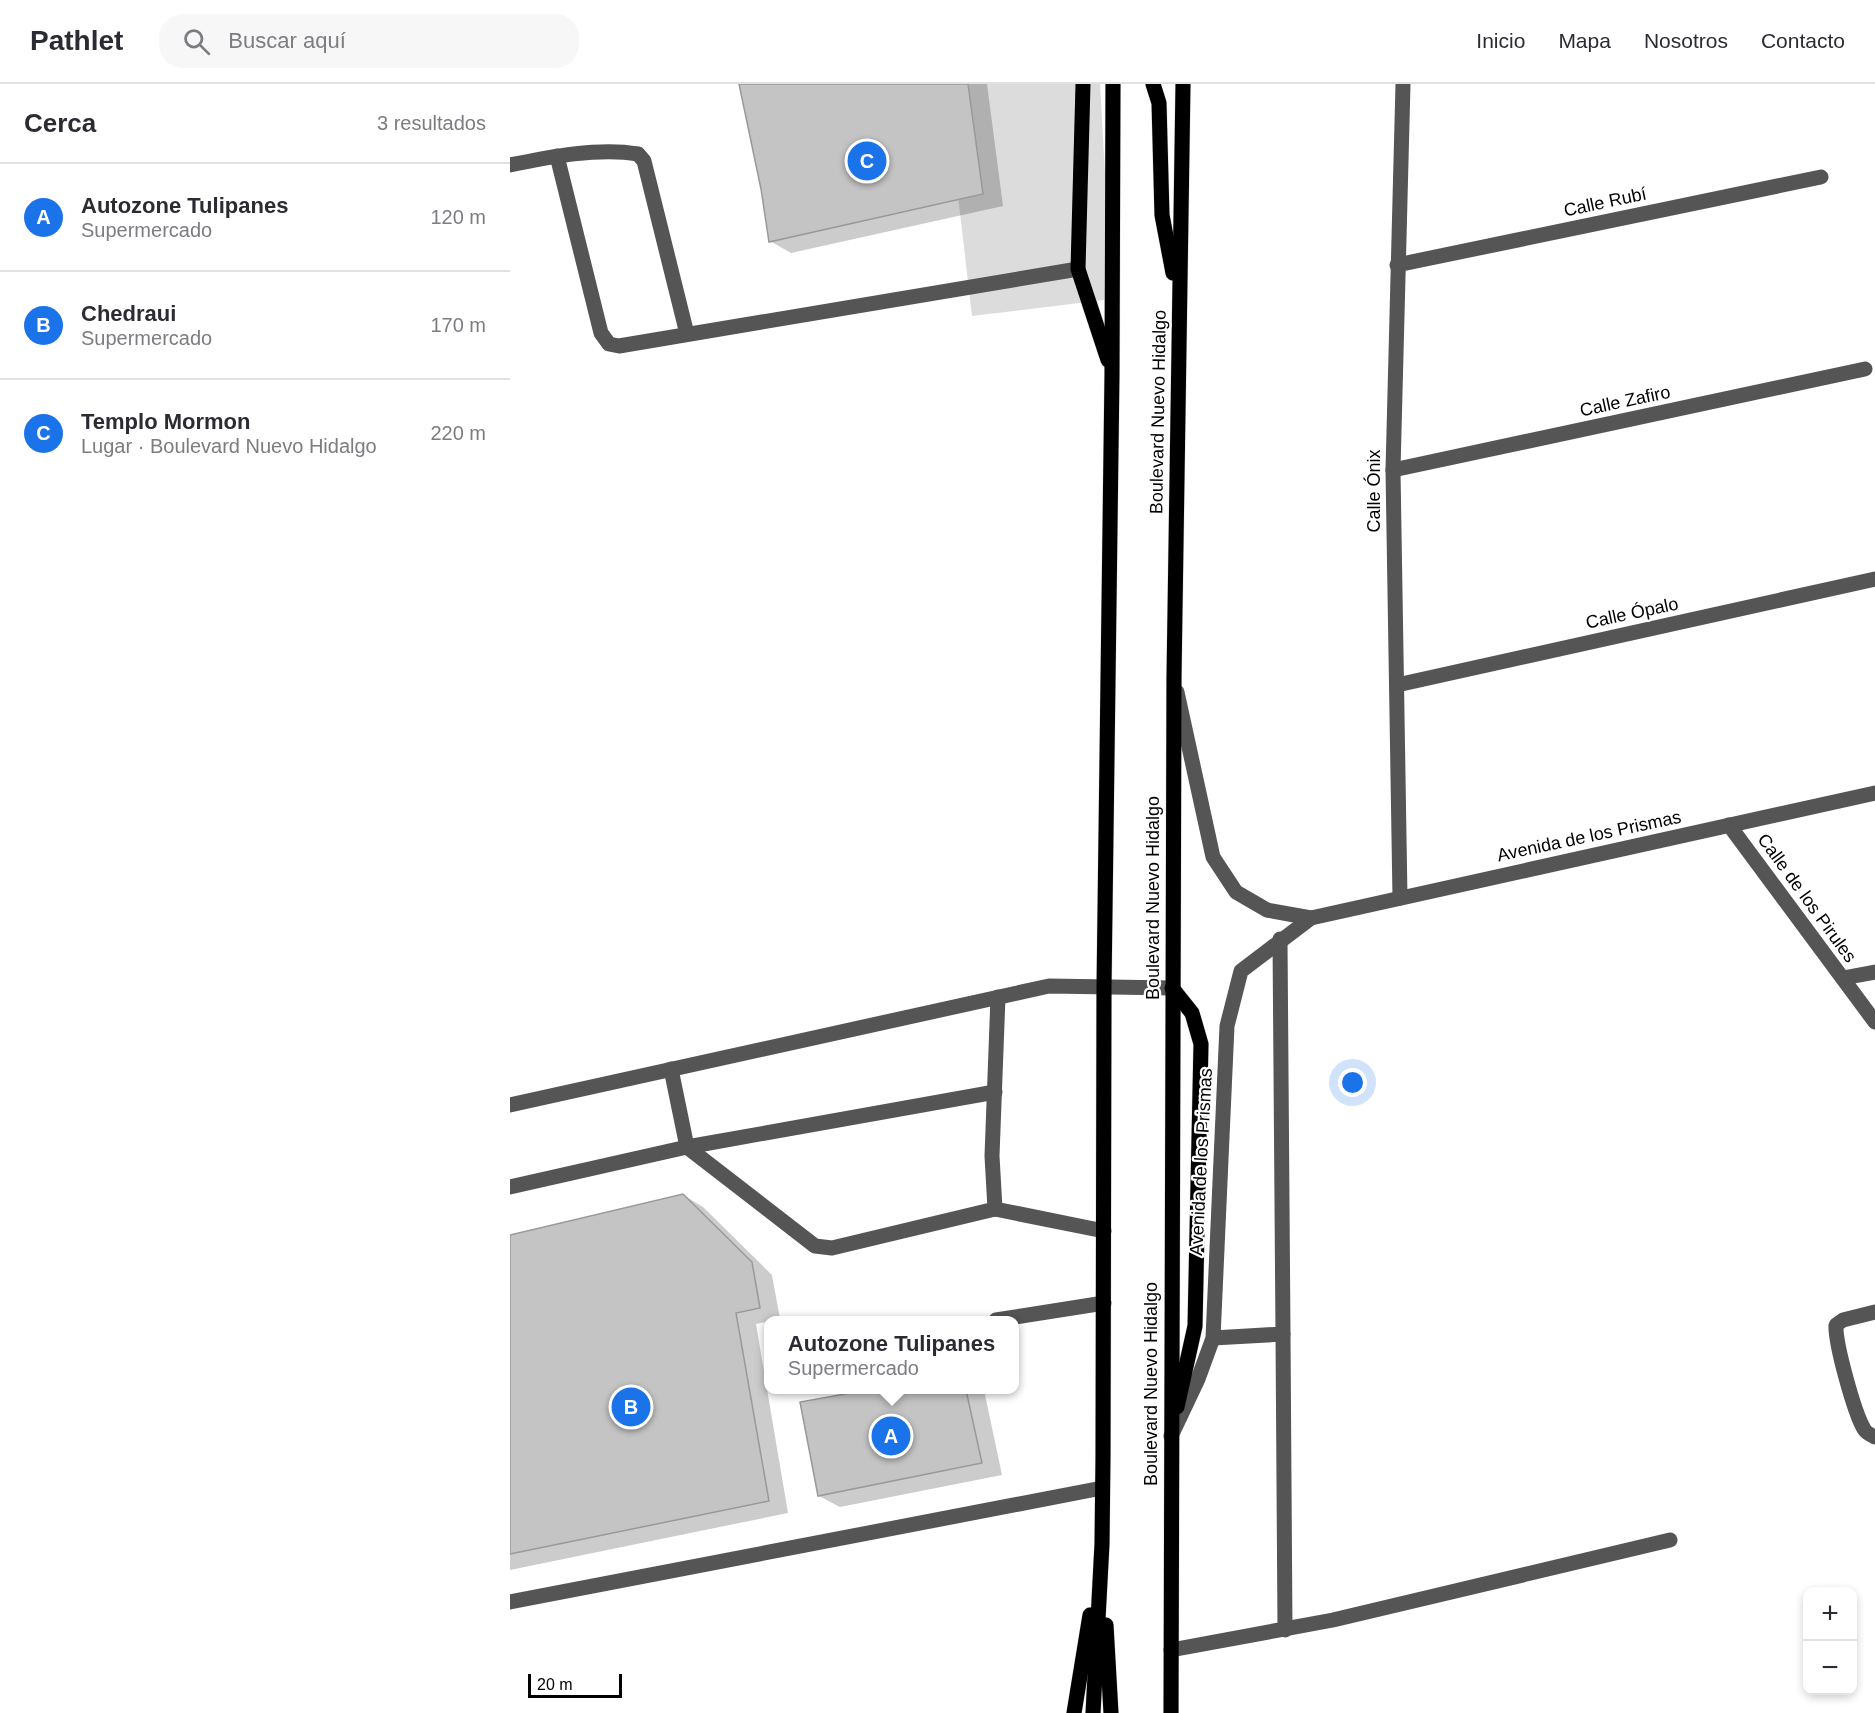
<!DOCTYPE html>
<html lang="es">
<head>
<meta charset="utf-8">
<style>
	body { margin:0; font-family:Arial,sans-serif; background:#f7f7f7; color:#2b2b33 }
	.controls { position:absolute; right:18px; bottom:18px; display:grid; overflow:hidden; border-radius:12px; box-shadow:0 3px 9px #0003 }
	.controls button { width:54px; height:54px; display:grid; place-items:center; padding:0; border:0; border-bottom:2px solid #e1e1e2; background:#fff; color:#2b2b33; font:30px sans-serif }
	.scale { position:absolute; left:18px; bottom:15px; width:94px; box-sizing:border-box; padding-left:6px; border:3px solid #000; border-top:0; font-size:16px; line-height:21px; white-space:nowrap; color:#000; -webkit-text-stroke:4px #fff; paint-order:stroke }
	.you { position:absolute; left:843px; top:999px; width:21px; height:21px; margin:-15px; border:4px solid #fff; border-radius:50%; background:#1a73e8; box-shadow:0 0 0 9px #1a73e833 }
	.badge { display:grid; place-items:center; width:39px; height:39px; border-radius:50%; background:#1a73e8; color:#fff; font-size:20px; font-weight:700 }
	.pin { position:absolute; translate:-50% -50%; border:3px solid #fff; box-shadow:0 2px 6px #0006 }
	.popup { position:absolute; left:254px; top:1232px; width:255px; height:78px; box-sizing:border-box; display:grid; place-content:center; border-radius:12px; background:#fff; filter:drop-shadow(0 2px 4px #0005); font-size:20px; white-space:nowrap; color:#7c7c81 }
	.popup b { font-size:22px; color:#2b2b33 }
	.popup::after { content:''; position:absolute; left:50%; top:100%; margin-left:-12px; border:12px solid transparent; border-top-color:#fff }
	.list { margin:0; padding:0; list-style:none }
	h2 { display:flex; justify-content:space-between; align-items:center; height:78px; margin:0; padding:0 24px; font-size:26px }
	h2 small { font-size:20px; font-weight:400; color:#7c7c81 }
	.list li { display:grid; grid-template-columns:39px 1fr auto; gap:18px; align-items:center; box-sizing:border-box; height:108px; padding:0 24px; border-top:2px solid #e1e1e2 }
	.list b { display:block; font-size:22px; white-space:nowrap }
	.list p { margin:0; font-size:20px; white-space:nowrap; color:#7c7c81 }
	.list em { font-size:20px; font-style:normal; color:#7c7c81 }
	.icon { flex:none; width:33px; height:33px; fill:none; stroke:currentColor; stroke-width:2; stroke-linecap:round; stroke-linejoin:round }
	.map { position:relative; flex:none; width:1365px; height:1629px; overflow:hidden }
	header { display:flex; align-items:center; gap:36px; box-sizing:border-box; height:84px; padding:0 30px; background:#fff; border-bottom:2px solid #e1e1e2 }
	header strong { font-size:28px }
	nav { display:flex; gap:33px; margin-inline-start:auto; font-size:21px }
	.search { width:420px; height:54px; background:#f7f7f7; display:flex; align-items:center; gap:15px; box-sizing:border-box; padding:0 21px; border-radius:24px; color:#7c7c81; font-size:22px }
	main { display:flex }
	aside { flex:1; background:#fff }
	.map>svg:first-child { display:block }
	.green { fill:#dcdcdc }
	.shadow { fill:#0003 }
	.building { fill:#c4c4c4; stroke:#999; stroke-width:1.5 }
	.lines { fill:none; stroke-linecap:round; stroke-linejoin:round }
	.major-casing { stroke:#dbdbdb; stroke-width:16 }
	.minor { stroke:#555; stroke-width:15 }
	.major { stroke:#000; stroke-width:15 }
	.labels { text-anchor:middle; stroke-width:4.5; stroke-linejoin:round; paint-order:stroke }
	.street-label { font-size:18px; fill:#000; stroke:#fff }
</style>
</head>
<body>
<header>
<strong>Pathlet</strong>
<div class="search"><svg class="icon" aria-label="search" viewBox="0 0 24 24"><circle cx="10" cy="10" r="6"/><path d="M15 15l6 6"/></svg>Buscar aquí</div>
<nav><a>Inicio</a><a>Mapa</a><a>Nosotros</a><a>Contacto</a></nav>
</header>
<main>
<aside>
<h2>Cerca<small>3 resultados</small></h2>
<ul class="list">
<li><span class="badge">A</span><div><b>Autozone Tulipanes</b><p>Supermercado</p></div><em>120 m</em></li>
<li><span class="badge">B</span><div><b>Chedraui</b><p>Supermercado</p></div><em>170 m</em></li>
<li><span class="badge">C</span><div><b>Templo Mormon</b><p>Lugar · Boulevard Nuevo Hidalgo</p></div><em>220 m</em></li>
</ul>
</aside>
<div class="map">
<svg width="1365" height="1629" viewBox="0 0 1365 1629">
	<rect width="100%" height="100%" fill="#fff"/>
	<polygon class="green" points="435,0 590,0 602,215 462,232"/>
	<g class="shadow">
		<polygon points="230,0 477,0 493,122 281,169 260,157 253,105"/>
		<polygon points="173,1111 193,1123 262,1191 270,1235 246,1240 278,1429 0,1486 0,1153"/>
		<polygon points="365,1306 474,1306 492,1391 330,1423 309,1412 292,1319"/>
	</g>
	<g class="building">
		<polygon points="229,0 458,0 473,110 259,158 251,105"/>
		<polygon points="173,1110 242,1178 250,1224 226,1229 259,1417 0,1470 0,1151"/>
		<polygon points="357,1306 456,1306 472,1379 308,1412 290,1318"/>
	</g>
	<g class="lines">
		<g class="major-casing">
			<g id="major">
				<polyline points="573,0 568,185 598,276"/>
				<polyline points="643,0 649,19 652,131 663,189"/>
				<polyline points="662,904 682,929 691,960 685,1242 667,1323"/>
				<polyline points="596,1541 601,1629"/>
				<polyline points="564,1629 580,1531"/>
				<polyline points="583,1629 592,1460 593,1373 594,904 602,290 603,0"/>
				<polyline points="661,1629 664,593 673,0"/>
			</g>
		</g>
		<g class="minor">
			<polyline points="47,72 91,249 99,260 109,262 568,185"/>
			<path d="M0 81C39 73 89 63 128 70L134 77 177 250"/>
			<polyline points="887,181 1311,93"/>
			<polyline points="883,386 1355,285"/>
			<polyline points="887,601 1365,495"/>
			<polyline points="667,608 703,773 726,808 757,826 801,834 1365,709"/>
			<polyline points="1219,741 1365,938"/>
			<polyline points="890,814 883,386 893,0"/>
			<polyline points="1333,894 1365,888"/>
			<polyline points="0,1021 539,902 662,904"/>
			<polyline points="177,1063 305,1162 322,1164 485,1125 594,1147"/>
			<polyline points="177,1063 485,1008"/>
			<polyline points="0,1103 177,1063 161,985"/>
			<polyline points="485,1125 482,1072 488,913"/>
			<path d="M1365 1228 1333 1236 1326 1241C1325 1259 1344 1328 1354 1345 1356 1349 1361 1351 1365 1353"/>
			<polyline points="486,1236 594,1219"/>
			<polyline points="773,1250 775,1546"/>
			<polyline points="703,1254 773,1250 770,855"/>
			<polyline points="661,1352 688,1295 703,1254 717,942 731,887 801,834"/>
			<polyline points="0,1518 592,1404"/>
			<polyline points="661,1566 823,1536 1160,1456"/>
		</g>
		<use href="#major" class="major"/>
	</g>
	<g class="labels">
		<g class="street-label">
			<text transform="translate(1095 118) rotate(-12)" y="6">Calle Rubí</text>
			<text transform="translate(1115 317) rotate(-12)" y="6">Calle Zafiro</text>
			<text transform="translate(648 328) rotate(-89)" y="6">Boulevard Nuevo Hidalgo</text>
			<text transform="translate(864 407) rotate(-90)" y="6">Calle Ónix</text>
			<text transform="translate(1122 529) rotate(-12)" y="6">Calle Ópalo</text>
			<text transform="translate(1079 752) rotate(-12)" y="6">Avenida de los Prismas</text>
			<text transform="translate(643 814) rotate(-90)" y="6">Boulevard Nuevo Hidalgo</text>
			<text transform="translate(1297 814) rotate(54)" y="6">Calle de los Pirules</text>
			<text transform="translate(691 1078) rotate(-87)" y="6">Avenida de los Prismas</text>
			<text transform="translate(641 1300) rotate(-90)" y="6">Boulevard Nuevo Hidalgo</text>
		</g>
	</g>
</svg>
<div class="controls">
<button>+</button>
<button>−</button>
</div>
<div class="scale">20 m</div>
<div class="you"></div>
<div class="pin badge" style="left:381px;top:1352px">A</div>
<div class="popup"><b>Autozone Tulipanes</b>Supermercado</div>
<div class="pin badge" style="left:121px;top:1323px">B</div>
<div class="pin badge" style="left:357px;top:77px">C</div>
</div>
</main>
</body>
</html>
